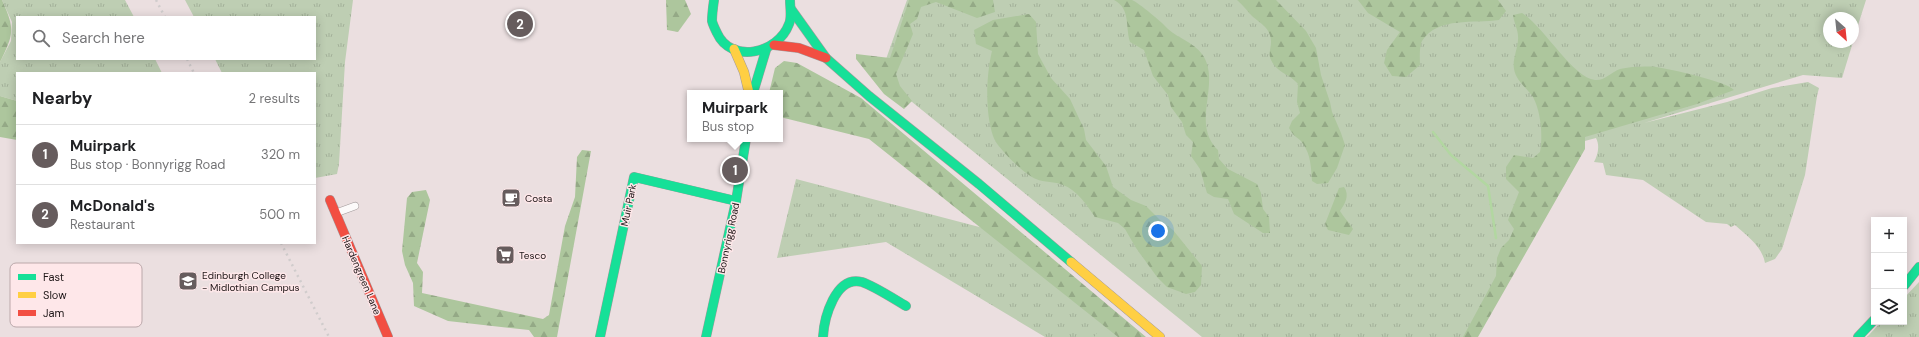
<!DOCTYPE html>
<html lang="en">
<head>
<meta charset="utf-8">
<style>
	body { margin:0; font-family:"DM Sans",sans-serif; background:#f2f2f2; color:#202124 }
	.controls { position:absolute; right:12px; bottom:12px; display:grid; overflow:hidden; border-radius:0px; box-shadow:0 2px 10px #0003 }
	.controls button { width:36px; height:36px; display:grid; place-items:center; padding:0; border:0; border-bottom:1px solid #e0e0e0; background:#fff; color:#202124; font:20px sans-serif }
	.compass { position:absolute; left:1823px; top:12px; width:36px; height:36px; border-radius:50%; background:#fff; box-shadow:0 2px 10px #0003; rotate:153deg }
	.you { position:absolute; left:1158px; top:231px; width:14px; height:14px; margin:-10px; border:3px solid #fff; border-radius:50%; background:#1a73e8; box-shadow:0 0 0 6px #1a73e833 }
	.badge { display:grid; place-items:center; width:26px; height:26px; border-radius:50%; background:#665c5d; color:#fff; font-size:13px; font-weight:700 }
	.pin { position:absolute; translate:-50% -50%; border:2px solid #fff; box-shadow:0 1px 4px #0006 }
	.popup { position:absolute; left:687px; top:90px; width:96px; height:52px; box-sizing:border-box; display:grid; place-content:center; border-radius:0px; background:#fff; filter:drop-shadow(0 1px 3px #0005); font-size:13px; white-space:nowrap; color:#757577 }
	.popup b { font-size:15px; color:#202124 }
	.popup::after { content:''; position:absolute; left:50%; top:100%; margin-left:-8px; border:8px solid transparent; border-top-color:#fff }
	.list { margin:0; padding:0; list-style:none }
	h2 { display:flex; justify-content:space-between; align-items:center; height:52px; margin:0; padding:0 16px; font-size:17px }
	h2 small { font-size:13px; font-weight:400; color:#757577 }
	.list li { display:grid; grid-template-columns:26px 1fr auto; gap:12px; align-items:center; box-sizing:border-box; height:60px; padding:0 16px; border-top:1px solid #e0e0e0 }
	.list b { display:block; font-size:15px; white-space:nowrap }
	.list p { margin:0; font-size:13px; white-space:nowrap; color:#757577 }
	.list em { font-size:13px; font-style:normal; color:#757577 }
	.icon { flex:none; width:22px; height:22px; fill:none; stroke:currentColor; stroke-width:2; stroke-linecap:round; stroke-linejoin:round }
	.map { position:relative; flex:none; width:1919px; height:337px; overflow:hidden }
	.search { position:absolute; background:#fff; box-shadow:0 2px 10px #0003; left:16px; top:16px; width:300px; height:44px; display:flex; align-items:center; gap:10px; box-sizing:border-box; padding:0 14px; border-radius:0px; color:#757577; font-size:15px }
	.panel { position:absolute; background:#fff; box-shadow:0 2px 10px #0003; left:16px; top:72px; width:300px; height:172px; border-radius:0px }
	.map>svg:first-child { display:block }
	.grass { fill:url(#grass-tufts) }
	.forest { fill:url(#forest-firs) }
	.park { fill:#beceb3 }
	.lines { fill:none; stroke-linecap:round; stroke-linejoin:round }
	.stream { stroke:#b2d7a1; stroke-width:2.5 }
	.street-casing { stroke:#a39a9b; stroke-width:8 }
	.fast-casing { stroke:#a39a9b; stroke-width:10 }
	.slow-casing { stroke:#a39a9b; stroke-width:10 }
	.jam-casing { stroke:#a39a9b; stroke-width:10 }
	.street { stroke:#fcfafa; stroke-width:7 }
	.fast { stroke:#16e098; stroke-width:9 }
	.slow { stroke:#ffcf43; stroke-width:9 }
	.jam { stroke:#f24e42; stroke-width:9 }
	.rail { stroke:#d0cccc; stroke-width:2.5; stroke-dasharray:2 4; stroke-linecap:butt }
	.labels { text-anchor:middle; stroke-width:3; stroke-linejoin:round; paint-order:stroke }
	.poi-label { font-size:10px; fill:#1e1617; stroke:#fee7e9; text-anchor:start }
	.street-label { font-size:10px; fill:#1e1617; stroke:#fee7e9 }
	.key { fill:#fee7e9; stroke:#bba8aa; stroke-width:1 }
	.key-label { font-size:11px; fill:#1e1617 }
</style>
</head>
<body>
<div class="map">
<svg width="1919" height="337" viewBox="0 0 1919 337">
	<defs>
		<pattern id="grass-tufts" width="24" height="20" patternUnits="userSpaceOnUse"><rect width="24" height="20" fill="#beceb3"/><path d="M3 7l-1-3M5 7V3M7 7l1-3M15 17l-1-3M17 17v-4M19 17l1-3" fill="none" stroke="#a3b099"/></pattern>
		<pattern id="forest-firs" width="22" height="20" patternUnits="userSpaceOnUse"><rect width="22" height="20" fill="#adc69d"/><path d="M5 1l3.5 6h-7zM16 11l3.5 6h-7z" fill="#94a986"/></pattern>
	</defs>
	<rect width="100%" height="100%" fill="#ebdfe0"/>
	<g class="grass">
		<polygon points="2,0 125,0 134,17 17,17 17,59 155,59 162,73 17,73 17,101 0,96 0,62 11,41 12,22"/>
		<polygon points="185,0 353,0 345,62 339,164 337,174 315,178 315,73 222,73 215,59 315,59 315,17 194,17"/>
		<path d="M907 0H1866L1853 41V18H1829V42H1853L1842 78 1803 75 1644 123 1727 102 1772 88 1808 82 1819 88 1817 96 1805 175 1782 249 1775 259 1765 263C1762 246 1747 236 1735 225L1731 227 1727 224 1706 222 1643 180 1606 175 1603 163 1594 162C1598 154 1600 146 1596 138L1581 142 1470 337H1202L880 76Z"/>
		<polygon points="796,179 987,229 1121,337 1045,337 886,242 777,258"/>
		<polygon points="1919,282 1919,337 1867,337 1881,322 1904,322 1904,298"/>
	</g>
	<g class="forest">
		<path d="M0 0H2C15 29 14 34 0 62Z"/>
		<polygon points="666,0 685,0 691,14 678,32 667,30"/>
		<polygon points="909,0 993,0 995,12 977,18 936,2 921,7 917,19 910,24 913,34 896,74 900,86 912,101 904,109 884,94 856,59 856,54 890,58"/>
		<path d="M1114 0C1119 0 1128 0 1132 0 1139 3 1163 23 1168 29 1179 39 1196 43 1204 57 1220 86 1191 123 1218 150L1219 159 1228 169 1257 184 1261 193 1263 209 1269 217 1270 233H1263L1234 214 1228 199 1214 197 1207 193 1200 169 1191 156 1193 142 1186 135 1182 122 1171 107 1168 95 1153 76 1144 50 1130 42C1125 26 1131 9 1114 0Z"/>
		<path d="M1237 0H1276L1306 31 1316 48 1321 75 1330 102 1332 112 1341 133 1345 145 1337 168 1328 183 1317 184 1312 181C1311 168 1311 155 1303 144 1299 137 1295 139 1289 128L1292 121 1300 113 1297 102 1298 84C1290 74 1277 73 1271 60 1268 54 1271 48 1271 42 1271 28 1261 24 1252 16 1247 11 1243 5 1237 0Z"/>
		<path d="M1358 0H1498L1506 11 1499 20C1475 24 1438 16 1422 41 1419 47 1420 59 1420 65L1406 77 1392 76 1384 63 1387 50 1400 32 1368 13Z"/>
		<path d="M1522 13C1544 27 1573 78 1595 80 1605 81 1611 72 1620 69 1623 68 1628 68 1632 67 1639 67 1649 66 1656 67 1670 69 1728 82 1734 90L1697 104 1585 137V149L1478 337H1463L1496 276 1497 258 1501 248 1509 240 1514 229 1508 220 1519 192 1506 179V167L1514 155 1533 158 1540 152C1543 136 1541 112 1533 97 1527 88 1516 81 1514 69 1512 58 1519 47 1518 36 1518 30 1514 23 1513 15Z"/>
		<path d="M1029 14 1036 22 1038 54 1051 78 1070 99 1084 129 1086 140 1106 166 1113 187 1131 200 1146 206 1160 220 1173 230 1202 266 1201 285 1195 292 1186 294 1167 287 1157 277 1136 248 1125 229 1118 223 1095 217C1087 205 1077 190 1063 185 1055 181 1044 183 1036 179 1025 175 996 147 993 136 985 112 986 76 992 51L976 44 974 30 993 20Z"/>
		<polygon points="784,61 797,63 861,98 1146,337 1118,337 869,139 780,117 780,93 769,93 775,68"/>
		<polygon points="0,96 17,101 17,140 0,137"/>
		<polygon points="582,150 591,151 557,337 534,337 529,330 448,321 414,306 413,283 405,265 402,251 407,198 412,192 426,190 430,200 417,263 423,272 422,293 543,319 549,315 565,226 575,197 577,157"/>
		<path d="M1344 187C1350 195 1345 204 1340 211 1344 218 1349 222 1353 229L1349 235 1328 230 1325 224 1339 188Z"/>
	</g>
	<polygon class="park" points="1102,327 1115,337 1094,337"/>
	<g class="lines">
		<polyline class="stream" points="1433,132 1451,155 1488,186 1496,238"/>
		<g class="street-casing">
			<polyline id="street" points="336,213 355,206"/>
		</g>
		<g class="fast-casing">
			<g id="fast">
				<path d="M714 0C713 7 712 15 712 21 713 25 715 29 717 33 731 64 778 54 789 24 792 18 790 7 790 0"/>
				<polyline points="791,9 826,58 869,96 979,184 1071,262"/>
				<polyline points="753,93 766,50"/>
				<polyline points="1904,286 1919,267"/>
				<polyline points="600,337 634,177 736,201"/>
				<polyline points="706,337 736,201 746,139"/>
				<path d="M823 337C824 319 835 275 862 282 874 286 894 299 906 306"/>
				<polyline points="1858,337 1874,320"/>
			</g>
		</g>
		<g class="slow-casing">
			<g id="slow">
				<polyline points="734,49 744,72 749,93"/>
				<polyline points="1071,262 1160,337"/>
			</g>
		</g>
		<g class="jam-casing">
			<g id="jam">
				<polyline points="774,45 799,48 826,58"/>
				<polyline points="330,200 388,337"/>
			</g>
		</g>
		<use href="#street" class="street"/>
		<use href="#fast" class="fast"/>
		<use href="#slow" class="slow"/>
		<use href="#jam" class="jam"/>
		<g class="rail">
			<polyline points="156,0 165,17"/>
			<polyline points="187,59 194,73"/>
			<polyline points="281,243 329,337"/>
		</g>
	</g>
	<defs>
		<g id="cafe-square" transform="scale(1)"><rect x="-9" y="-9" width="18" height="18" rx="4" fill="#665c5d" stroke="#fee7e9"/><path d="M-5.5-4.5H6V0H3Q3 3.5 0 3.5H-2.5Q-5.5 3.5-5.5 0ZM3-3.2v2h1.7v-2ZM-6 4.5H4V6H-6Z" fill="#fff"/></g>
		<g id="supermarket-square" transform="scale(1)"><rect x="-9" y="-9" width="18" height="18" rx="4" fill="#665c5d" stroke="#fee7e9"/><path d="M-6-5.5h2.5l.6 2H6L4.5 2H-2.5L-4.4-4H-6ZM-1.5 3.2a1.3 1.3 0 1 0 .1 0ZM3 3.2a1.3 1.3 0 1 0 .1 0Z" fill="#fff"/></g>
		<g id="university-square" transform="scale(1)"><rect x="-9" y="-9" width="18" height="18" rx="4" fill="#665c5d" stroke="#fee7e9"/><path d="M0-5L7-2L0 1L-7-2ZM-4 1L0 2.5L4 1V4Q0 6-4 4Z" fill="#fff"/></g>
	</defs>
	<g fill-rule="evenodd">
		<use href="#cafe-square" x="511" y="198"/>
		<use href="#supermarket-square" x="505" y="255"/>
		<use href="#university-square" x="188" y="281"/>
	</g>
	<g class="labels">
		<g class="poi-label">
			<text x="525" y="202">Costa</text>
			<text x="519" y="259">Tesco</text>
			<text x="202" y="279">Edinburgh College<tspan x="202" dy="12">- Midlothian Campus</tspan></text>
		</g>
		<g class="street-label">
			<text transform="translate(628 205) rotate(-78)" y="4">Muir Park</text>
			<text transform="translate(728 238) rotate(-78)" y="4">Bonnyrigg Road</text>
			<text transform="translate(362 275) rotate(67)" y="4">Hardengreen Lane</text>
		</g>
	</g>
	<rect x="10" y="263" width="132" height="64" rx="6" class="key"/>
	<rect x="18" y="274" width="18" height="6" fill="#16e098"/>
	<rect x="18" y="292" width="18" height="6" fill="#ffcf43"/>
	<rect x="18" y="310" width="18" height="6" fill="#f24e42"/>
	<g class="key-label">
		<text x="43" y="281">Fast</text>
		<text x="43" y="299">Slow</text>
		<text x="43" y="317">Jam</text>
	</g>
</svg>
<div class="controls">
<button>+</button>
<button>−</button>
<button><svg class="icon" aria-label="layers" viewBox="0 0 24 24"><path d="M12 4l9 5-9 5-9-5zM3 14l9 5 9-5"/></svg></button>
</div>
<svg class="compass" viewBox="-18 -18 36 36"><path d="M0-13l5 13h-10z" fill="#e53935"/><path d="M0 13l5-13h-10z" fill="#757577"/></svg>
<div class="you"></div>
<div class="pin badge" style="left:735px;top:170px">1</div>
<div class="popup"><b>Muirpark</b>Bus stop</div>
<div class="pin badge" style="left:520px;top:24px">2</div>
<div class="search"><svg class="icon" aria-label="search" viewBox="0 0 24 24"><circle cx="10" cy="10" r="6"/><path d="M15 15l6 6"/></svg>Search here</div>
<section class="panel">
<h2>Nearby<small>2 results</small></h2>
<ul class="list">
<li><span class="badge">1</span><div><b>Muirpark</b><p>Bus stop · Bonnyrigg Road</p></div><em>320 m</em></li>
<li><span class="badge">2</span><div><b>McDonald's</b><p>Restaurant</p></div><em>500 m</em></li>
</ul>
</section>
</div>
</body>
</html>
